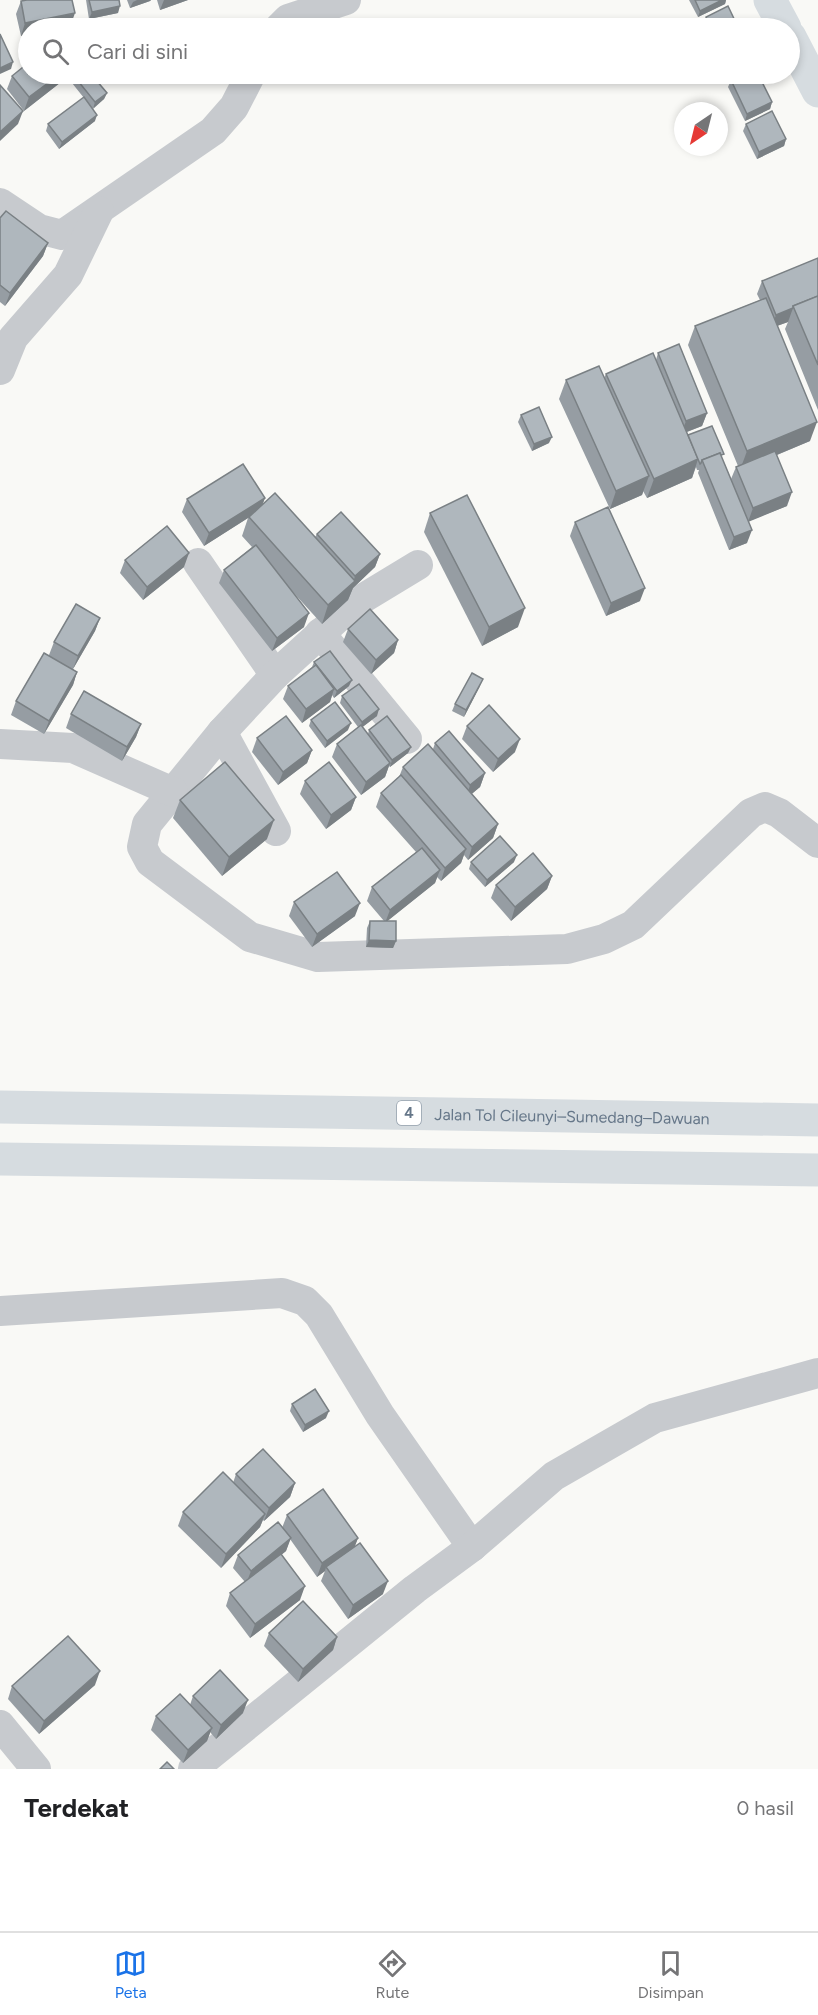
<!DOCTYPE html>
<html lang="id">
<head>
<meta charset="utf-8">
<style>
	body { margin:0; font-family:Figtree,sans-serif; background:#f2f2f2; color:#202124 }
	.compass { position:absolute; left:674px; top:102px; width:54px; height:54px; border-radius:50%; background:#fff; box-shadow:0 3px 9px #0003; rotate:215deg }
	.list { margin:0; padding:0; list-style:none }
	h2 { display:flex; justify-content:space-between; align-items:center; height:78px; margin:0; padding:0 24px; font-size:26px }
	h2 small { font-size:20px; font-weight:400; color:#757577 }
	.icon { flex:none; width:33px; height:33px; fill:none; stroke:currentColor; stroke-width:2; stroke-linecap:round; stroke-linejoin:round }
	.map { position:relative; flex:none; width:818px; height:1769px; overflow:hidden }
	.search { position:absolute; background:#fff; box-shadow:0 3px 9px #0003; left:18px; right:18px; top:18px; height:66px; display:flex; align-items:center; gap:15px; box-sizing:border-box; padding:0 21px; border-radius:33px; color:#757577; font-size:22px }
	.sheet { height:162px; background:#fff }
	nav { display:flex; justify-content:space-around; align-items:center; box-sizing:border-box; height:84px; border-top:2px solid #e0e0e0; background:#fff; font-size:16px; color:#757577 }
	nav a { display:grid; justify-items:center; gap:3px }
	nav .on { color:#1a73e8 }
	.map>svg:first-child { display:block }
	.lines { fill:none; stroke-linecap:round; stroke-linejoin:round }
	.minor { stroke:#c7cace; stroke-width:30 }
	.highway { stroke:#d6dce0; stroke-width:33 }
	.wall { fill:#969da3 }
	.shaded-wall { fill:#7a8084 }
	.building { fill:#afb7bd; stroke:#7a8084; stroke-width:1.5 }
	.labels { text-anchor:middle; stroke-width:6; stroke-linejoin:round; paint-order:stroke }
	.shield { fill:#fff; stroke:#94a0ac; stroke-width:1.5 }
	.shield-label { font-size:15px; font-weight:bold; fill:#667789 }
	.street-label { font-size:16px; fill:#667789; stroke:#fff }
</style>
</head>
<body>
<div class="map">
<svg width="818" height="1769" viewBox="0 0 818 1769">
	<rect width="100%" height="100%" fill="#f9f9f6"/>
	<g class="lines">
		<g class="minor">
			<polyline points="279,28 288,19 346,0"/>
			<polyline points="0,203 39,229 62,235 213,131 234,107 251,74"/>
			<polyline points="0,370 13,338 68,275 99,211"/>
			<polyline points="198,563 275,675"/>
			<polyline points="418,565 352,605 275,675 222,732 147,824 142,847 150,862 250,937 318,957 567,949 604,939 633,925 751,813 765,807 779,813 818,843"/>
			<polyline points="320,633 407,739"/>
			<polyline points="222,732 276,831"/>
			<polyline points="0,744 73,748 173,792"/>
			<polyline points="0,1311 282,1293 305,1301 319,1315 380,1415 472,1547"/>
			<polyline points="0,1725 36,1769"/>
			<polyline points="193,1769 415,1589 472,1547 554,1476 655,1418 818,1373"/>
		</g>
		<g class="highway">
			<polyline points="770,0 785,28"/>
			<polyline points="790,37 818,91"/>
			<path id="s1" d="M0 1107 818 1120"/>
			<polyline points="0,1159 818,1170"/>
		</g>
	</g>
	<g class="wall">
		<polygon points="86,0 119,0 118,13 89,19"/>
		<polygon points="127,0 151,0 150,1 130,8"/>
		<polygon points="157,0 188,0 160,10"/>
		<polygon points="689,0 726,0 725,4 698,17"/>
		<polygon points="21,1 70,27 60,28 28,28 21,36 16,14"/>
		<polygon points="706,17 734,28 706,28 704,24"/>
		<polygon points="70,75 24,111 7,89 12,76"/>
		<polygon points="74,76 107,93 104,99 93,108 95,121 59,149 46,131 48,124 84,98 72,83"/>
		<polygon points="731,80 772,102 770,109 745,121 728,87"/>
		<polygon points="746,124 786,139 784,146 757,159 743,131"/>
		<polygon points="0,218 48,243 43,256 5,306 0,302"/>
		<polygon points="818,258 818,410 785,329 788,322 777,326 810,441 777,455 787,506 749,521 747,543 729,550 698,473 699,470 697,470 696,467 692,478 647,498 643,491 642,495 610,509 559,399 566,380 604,378 606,374 656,360 658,353 707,413 702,426 687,432 688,435 722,458 731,479 736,467 738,466 688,345 695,326 760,300 757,294 762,281"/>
		<polygon points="521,415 549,443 532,451 518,422"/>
		<polygon points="265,498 262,505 315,537 317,534 380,554 375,567 353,588 348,600 322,624 291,590 304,627 272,651 219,583 224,570 252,547 242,536 248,518 204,546 182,512 187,499"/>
		<polygon points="430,513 518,627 482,646 424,532"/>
		<polygon points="575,522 640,601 606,616 570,536"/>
		<polygon points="125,560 184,567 143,600 120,573"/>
		<polygon points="100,618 95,631 73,669 77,672 73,685 44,734 11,715 16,701 49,655 54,642"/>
		<polygon points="348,629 398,640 394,653 371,674 343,642"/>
		<polygon points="314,662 349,686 334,698 332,695 330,702 302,723 283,699 288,686 312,667"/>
		<polygon points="480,686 464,717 452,711 455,704"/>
		<polygon points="342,696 377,716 362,727 368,734 369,730 411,747 408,753 390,767 389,766 385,777 361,795 332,757 337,744 358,727 340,703"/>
		<polygon points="71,714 141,724 136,737 122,761 66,728"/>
		<polygon points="311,720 348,730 325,748 309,726"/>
		<polygon points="467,726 515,752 493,772 462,739"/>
		<polygon points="257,738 312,750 307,763 278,785 252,752"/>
		<polygon points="435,743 485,773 480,787 471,794 498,824 493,838 468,860 464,855 461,863 441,881 437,877 435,883 387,921 396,941 393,948 366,947 367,928 370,921 384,921 367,901 372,887 416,852 376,807 381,793 399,777 403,767 433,749"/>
		<polygon points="305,781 356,797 351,810 326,829 300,794"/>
		<polygon points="180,800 267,839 222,876 173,818"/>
		<polygon points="471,862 514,862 485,887 469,869"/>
		<polygon points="552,876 547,889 511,921 491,898 496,885"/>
		<polygon points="294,902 355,916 312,947 289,916"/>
		<polygon points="292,1404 326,1418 303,1432 290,1411"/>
		<polygon points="236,1474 295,1483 290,1497 264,1521 263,1520 260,1527 221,1568 178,1526 183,1512 233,1483"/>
		<polygon points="287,1515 358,1538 354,1548 383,1594 348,1619 321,1581 325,1571 317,1577 290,1539 286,1551 281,1555 300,1600 250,1638 226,1606 230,1593 245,1582 233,1568 238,1555 282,1528"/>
		<polygon points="269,1633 337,1637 333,1650 298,1682 264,1646"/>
		<polygon points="95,1685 39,1734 8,1699 12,1686"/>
		<polygon points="193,1696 243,1713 216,1739 210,1732 207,1741 183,1763 151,1730 156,1716 190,1705"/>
	</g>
	<g class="shaded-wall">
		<polygon points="137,0 151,0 150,1 130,8 133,2"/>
		<polygon points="164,0 188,0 160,10"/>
		<polygon points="722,0 726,0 725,4 698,17 700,11"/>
		<polygon points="120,6 118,13 89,19 92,12"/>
		<polygon points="75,13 70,27 60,28 28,28 28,35 21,36 25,23"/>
		<polygon points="736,23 734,28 725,28"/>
		<polygon points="13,62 11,69 0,74 0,68"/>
		<polygon points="60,74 71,74 70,75 24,111 29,97"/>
		<polygon points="107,93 104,99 93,109 95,102"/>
		<polygon points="772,102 770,109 745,121 747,114"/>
		<polygon points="23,111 18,124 0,141 0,132"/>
		<polygon points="97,115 95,121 59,149 62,142"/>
		<polygon points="786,139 784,146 757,159 759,152"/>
		<polygon points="48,243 43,256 5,306 10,293"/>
		<polygon points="793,308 788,322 771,328 776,315"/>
		<polygon points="707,413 702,426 681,434 686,421"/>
		<polygon points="817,422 810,441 740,470 747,451"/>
		<polygon points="552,437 549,443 532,451 534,444"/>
		<polygon points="698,459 692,478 647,498 654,479"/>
		<polygon points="649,476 642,495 610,509 616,491"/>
		<polygon points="792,492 787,506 748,522 753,508"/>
		<polygon points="265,498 260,511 249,517 248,518 204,546 209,533"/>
		<polygon points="752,530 747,543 729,550 734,537"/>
		<polygon points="189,553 184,567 143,600 147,587"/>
		<polygon points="380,554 375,567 353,588 348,600 322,624 328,605 353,583 355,576"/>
		<polygon points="645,588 640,601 606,616 611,603"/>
		<polygon points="525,608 518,627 482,646 489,627"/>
		<polygon points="309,613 304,627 272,651 277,638"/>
		<polygon points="100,618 95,631 73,669 78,656"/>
		<polygon points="398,640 394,653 371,674 376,660"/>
		<polygon points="77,672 73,685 44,734 49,721"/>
		<polygon points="483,679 480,686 464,717 466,710"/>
		<polygon points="352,680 349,686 334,698 337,691"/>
		<polygon points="334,689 330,702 302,723 306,709"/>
		<polygon points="379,709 377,716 360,729 362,722"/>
		<polygon points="351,723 348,730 325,748 327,741"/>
		<polygon points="141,724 136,737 122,761 127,747"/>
		<polygon points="520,739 515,752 493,772 498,759"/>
		<polygon points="411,747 408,753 390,767 392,760"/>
		<polygon points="312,750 307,763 278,785 283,772"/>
		<polygon points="390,763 385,777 361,795 366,782"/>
		<polygon points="485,773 480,787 466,799 470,785"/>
		<polygon points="356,797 351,810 326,829 331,815"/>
		<polygon points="274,820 267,839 222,876 229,857"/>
		<polygon points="498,824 493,838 468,860 472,847"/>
		<polygon points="466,849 461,863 441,881 445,868"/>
		<polygon points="517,855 514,862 485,887 487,880"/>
		<polygon points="440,870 435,883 385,923 390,910"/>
		<polygon points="552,876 547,889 511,921 515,907"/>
		<polygon points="360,903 355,916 312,947 317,934"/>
		<polygon points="369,940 396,941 393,948 366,947"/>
		<polygon points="329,1411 326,1418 303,1432 305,1425"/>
		<polygon points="295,1483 290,1497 264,1521 269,1508"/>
		<polygon points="265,1514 260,1527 221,1568 226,1554"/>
		<polygon points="291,1538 286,1551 246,1584 251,1571"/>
		<polygon points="358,1538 353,1551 326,1567 325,1571 317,1577 322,1563"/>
		<polygon points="388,1581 383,1594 348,1619 353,1605"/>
		<polygon points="305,1586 300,1600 250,1638 255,1624"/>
		<polygon points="337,1637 333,1650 298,1682 303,1669"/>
		<polygon points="100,1671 95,1685 39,1734 44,1721"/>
		<polygon points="248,1700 243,1713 216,1739 221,1725"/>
		<polygon points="212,1728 207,1741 183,1763 188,1750"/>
	</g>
	<g class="building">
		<polygon points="27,0 72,0 75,13 25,23 21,1"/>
		<polygon points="89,0 119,0 120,6 92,12"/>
		<polygon points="695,0 722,0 700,11"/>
		<polygon points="728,6 736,23 725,28 711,28 706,17"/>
		<polygon points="0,34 13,62 0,68"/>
		<polygon points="28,63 28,74 60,74 29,97 12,76"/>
		<polygon points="78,74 91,74 107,93 95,102 74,76"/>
		<polygon points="744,74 758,74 772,102 747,114 731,80"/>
		<polygon points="0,85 23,111 0,132"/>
		<polygon points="84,97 97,115 62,142 48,124"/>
		<polygon points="772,111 786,139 759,152 746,124"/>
		<polygon points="6,211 48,243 10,293 0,285 0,218"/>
		<polygon points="818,258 818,296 793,306 793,308 776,315 762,281"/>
		<polygon points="818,296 818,365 793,306"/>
		<polygon points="766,298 817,422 747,451 695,326"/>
		<polygon points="679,344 707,413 686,421 658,353"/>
		<polygon points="653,353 698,459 654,479 606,374"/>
		<polygon points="599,366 649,476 616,491 566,380"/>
		<polygon points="539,407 552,437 534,444 521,415"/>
		<polygon points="712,426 724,454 721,455 720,453 702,460 701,463 700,464 688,435"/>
		<polygon points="775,451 792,492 753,508 736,467"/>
		<polygon points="720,453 752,530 734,537 702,460"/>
		<polygon points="243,464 265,498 209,533 187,499"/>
		<polygon points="275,493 355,581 328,605 249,517"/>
		<polygon points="467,495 525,608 489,627 430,513"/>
		<polygon points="608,507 645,588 611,603 575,522"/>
		<polygon points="341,512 380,554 355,576 317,534"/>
		<polygon points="167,526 189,553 147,587 125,560"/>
		<polygon points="256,545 309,613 277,638 224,570"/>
		<polygon points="76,604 100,618 78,656 54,642"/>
		<polygon points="370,609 398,640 376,660 348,629"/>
		<polygon points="330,651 352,680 337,691 314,662"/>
		<polygon points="44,653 77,672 49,721 16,701"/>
		<polygon points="316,665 334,689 306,709 288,686"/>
		<polygon points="472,673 483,679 466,710 455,704"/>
		<polygon points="359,684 379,709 362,722 342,696"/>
		<polygon points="84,691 141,724 127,747 71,714"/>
		<polygon points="335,702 351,723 327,741 311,720"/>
		<polygon points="489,705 520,739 498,759 467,726"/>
		<polygon points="286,716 312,750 283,772 257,738"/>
		<polygon points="387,716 411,747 392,760 369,730"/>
		<polygon points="361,725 390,763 366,782 337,744"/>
		<polygon points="449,731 485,773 470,785 435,743"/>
		<polygon points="428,744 498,824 472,847 403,767"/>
		<polygon points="225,762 274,820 229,857 180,800"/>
		<polygon points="329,762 356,797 331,815 305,781"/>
		<polygon points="401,775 466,849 445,868 381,793"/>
		<polygon points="500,836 517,855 487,880 471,862"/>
		<polygon points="422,848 440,870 390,910 372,887"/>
		<polygon points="533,853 552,876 515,907 496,885"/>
		<polygon points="337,872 360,903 317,934 294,902"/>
		<polygon points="370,921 396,921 396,941 369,940"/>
		<polygon points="315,1389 329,1411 305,1425 292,1404"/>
		<polygon points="263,1449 295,1483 269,1508 236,1474"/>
		<polygon points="223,1472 265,1514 226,1554 183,1512"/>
		<polygon points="323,1489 358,1538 322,1563 287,1515"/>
		<polygon points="278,1522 291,1538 251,1571 238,1555"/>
		<polygon points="360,1543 388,1581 353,1605 326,1567"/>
		<polygon points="281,1554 305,1586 255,1624 230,1593"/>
		<polygon points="303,1601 337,1637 303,1669 269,1633"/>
		<polygon points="68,1636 100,1671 44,1721 12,1686"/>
		<polygon points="220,1670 248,1700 221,1725 193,1696"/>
		<polygon points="180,1694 212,1728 188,1750 156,1716"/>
		<polygon points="167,1762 174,1769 160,1769"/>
	</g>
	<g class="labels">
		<rect class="shield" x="397" y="1101" width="24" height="24" rx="4.5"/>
		<g class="shield-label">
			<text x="409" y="1118">4</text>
		</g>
		<g class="street-label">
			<text dy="6" stroke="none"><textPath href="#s1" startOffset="572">Jalan Tol Cileunyi–Sumedang–Dawuan</textPath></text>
		</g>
	</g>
</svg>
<svg class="compass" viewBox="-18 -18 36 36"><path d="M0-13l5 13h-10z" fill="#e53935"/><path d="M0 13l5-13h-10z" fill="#757577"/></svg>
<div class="search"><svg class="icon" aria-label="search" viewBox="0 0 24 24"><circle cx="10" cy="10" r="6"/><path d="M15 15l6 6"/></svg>Cari di sini</div>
</div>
<section class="sheet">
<h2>Terdekat<small>0 hasil</small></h2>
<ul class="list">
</ul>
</section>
<nav>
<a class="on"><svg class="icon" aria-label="map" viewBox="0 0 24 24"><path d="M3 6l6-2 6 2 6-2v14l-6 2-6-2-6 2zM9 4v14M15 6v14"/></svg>Peta</a>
<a><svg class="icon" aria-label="directions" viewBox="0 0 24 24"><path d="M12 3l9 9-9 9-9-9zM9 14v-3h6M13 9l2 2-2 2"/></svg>Rute</a>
<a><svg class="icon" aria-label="saved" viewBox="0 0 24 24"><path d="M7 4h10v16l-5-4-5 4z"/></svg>Disimpan</a>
</nav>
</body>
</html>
